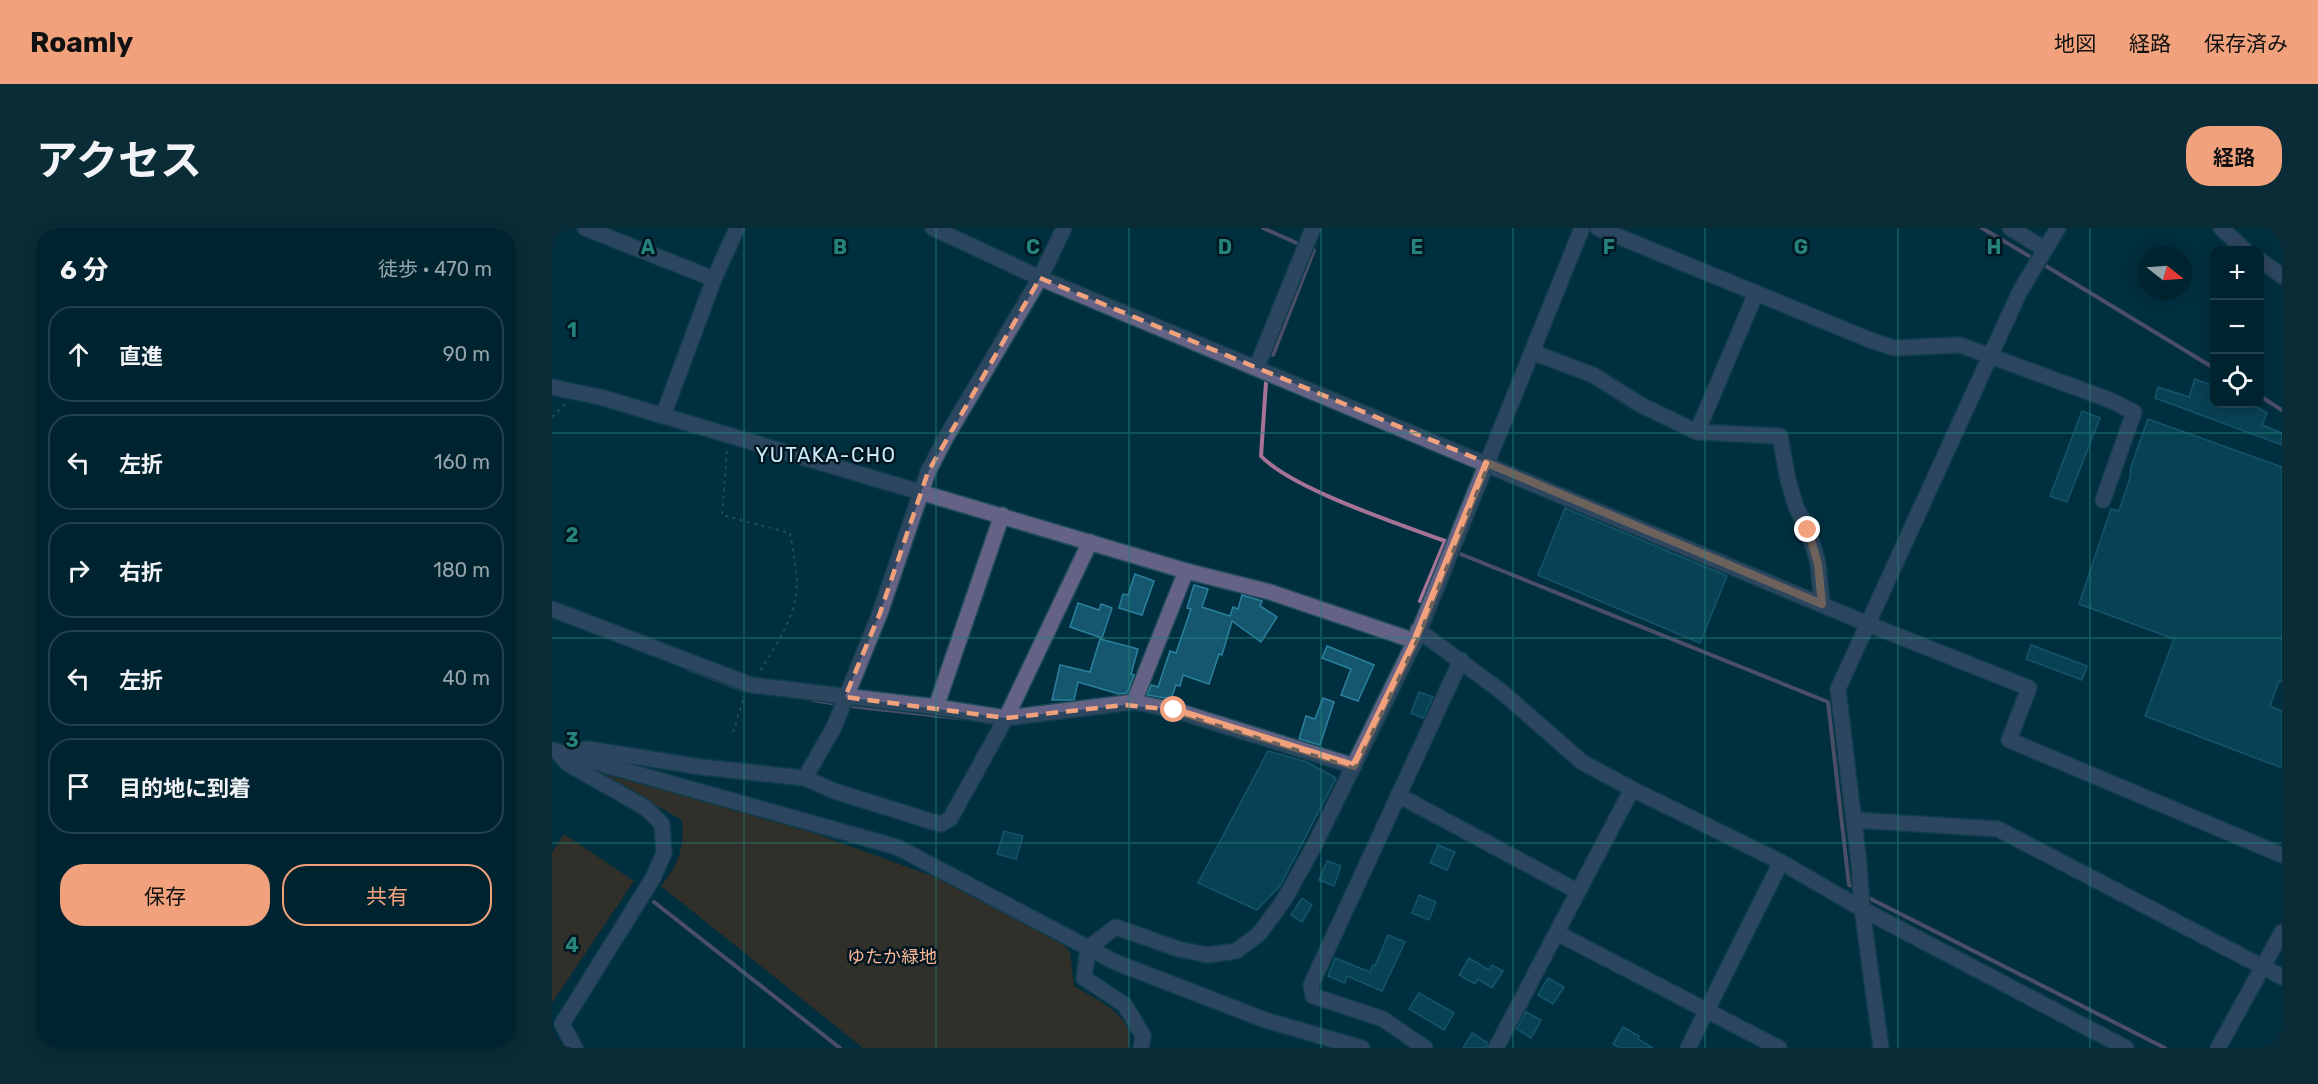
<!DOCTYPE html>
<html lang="ja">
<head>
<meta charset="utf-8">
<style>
	body { margin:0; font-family:Rubik,"Noto Sans JP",sans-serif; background:#0a2c37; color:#f1f3f6 }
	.controls { position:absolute; right:18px; top:18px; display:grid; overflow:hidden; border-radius:12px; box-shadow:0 3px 15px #0003 }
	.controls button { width:54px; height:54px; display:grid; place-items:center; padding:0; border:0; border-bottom:2px solid #22414b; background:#00242f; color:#f1f3f6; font:30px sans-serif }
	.compass { position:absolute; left:1586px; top:18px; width:54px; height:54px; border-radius:50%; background:#00242f; box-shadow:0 3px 15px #0003; rotate:107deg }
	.stop { position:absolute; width:18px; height:18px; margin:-14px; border:4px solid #f1a17c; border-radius:50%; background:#fff }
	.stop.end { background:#f1a17c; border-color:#fff; box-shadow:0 2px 6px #0008 }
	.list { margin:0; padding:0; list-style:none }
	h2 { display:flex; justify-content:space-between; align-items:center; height:78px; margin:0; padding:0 24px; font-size:26px }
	h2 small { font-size:20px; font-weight:400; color:#95a4aa }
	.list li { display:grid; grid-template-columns:39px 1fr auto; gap:18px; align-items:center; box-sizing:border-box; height:96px; margin:0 12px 12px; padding:0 12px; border:2px solid #22414b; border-radius:24px }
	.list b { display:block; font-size:22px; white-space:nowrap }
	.list em { font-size:20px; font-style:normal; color:#95a4aa }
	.actions { display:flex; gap:12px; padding:18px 24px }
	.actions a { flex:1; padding:14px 0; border:2px solid #f1a17c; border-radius:24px; text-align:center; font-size:21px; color:#f1a17c }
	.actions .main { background:#f1a17c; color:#111 }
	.icon { flex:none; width:33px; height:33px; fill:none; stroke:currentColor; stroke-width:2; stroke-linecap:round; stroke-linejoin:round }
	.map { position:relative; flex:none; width:1730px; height:820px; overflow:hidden; border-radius:24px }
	header { display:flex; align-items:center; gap:36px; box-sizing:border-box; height:84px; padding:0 30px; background:#f1a17c; color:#111 }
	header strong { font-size:28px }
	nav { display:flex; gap:33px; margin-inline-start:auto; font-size:21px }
	.intro { display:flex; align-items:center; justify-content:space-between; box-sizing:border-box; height:144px; padding:0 36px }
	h1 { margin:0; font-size:42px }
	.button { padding:15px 27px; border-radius:24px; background:#f1a17c; color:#111; font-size:21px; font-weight:700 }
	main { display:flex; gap:36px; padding:0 36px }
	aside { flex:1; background:#00242f; border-radius:24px; box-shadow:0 3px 15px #0003 }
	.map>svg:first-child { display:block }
	.green { fill:#6c3010 }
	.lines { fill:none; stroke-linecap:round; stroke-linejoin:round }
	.stream { stroke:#a67396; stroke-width:4 }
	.building { fill:#15576e; stroke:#2a809e; stroke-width:1.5 }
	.minor-casing { stroke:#204c5a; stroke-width:18 }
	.path { stroke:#486e7a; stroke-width:2; stroke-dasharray:3 4.5; stroke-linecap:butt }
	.minor { stroke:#646386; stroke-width:15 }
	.route { stroke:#f1a17c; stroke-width:8 }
	.marked { fill:none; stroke:#f1a17c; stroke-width:4.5; stroke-dasharray:12 8; stroke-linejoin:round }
	.grid { fill:none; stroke:#25837c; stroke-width:1.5; stroke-opacity:0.55 }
	.labels { text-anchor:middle; stroke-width:5; stroke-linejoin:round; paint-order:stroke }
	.park-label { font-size:18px; fill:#fbb797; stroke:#001620 }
	.neighbourhood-label { font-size:20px; letter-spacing:1.5px; fill:#cbeaf7; stroke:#001620 }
	.grid-label { font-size:20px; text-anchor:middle; font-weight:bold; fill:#25837c; stroke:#001620; stroke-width:5; stroke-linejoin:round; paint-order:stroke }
</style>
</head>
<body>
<header>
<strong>Roamly</strong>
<nav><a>地図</a><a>経路</a><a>保存済み</a></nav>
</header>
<div class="intro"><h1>アクセス</h1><a class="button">経路</a></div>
<main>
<aside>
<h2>6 分<small>徒歩 · 470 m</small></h2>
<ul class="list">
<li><svg class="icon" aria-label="ahead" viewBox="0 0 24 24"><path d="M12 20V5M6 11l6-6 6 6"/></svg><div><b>直進</b></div><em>90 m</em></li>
<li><svg class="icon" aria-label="left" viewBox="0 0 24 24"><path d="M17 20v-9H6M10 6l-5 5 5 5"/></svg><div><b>左折</b></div><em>160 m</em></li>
<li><svg class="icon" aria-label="right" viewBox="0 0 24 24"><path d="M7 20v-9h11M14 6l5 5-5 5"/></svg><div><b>右折</b></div><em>180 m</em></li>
<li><svg class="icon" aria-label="left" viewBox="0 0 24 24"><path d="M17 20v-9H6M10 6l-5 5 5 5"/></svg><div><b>左折</b></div><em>40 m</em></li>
<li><svg class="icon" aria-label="arrive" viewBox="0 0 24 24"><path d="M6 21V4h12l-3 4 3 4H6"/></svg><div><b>目的地に到着</b></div></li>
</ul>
<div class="actions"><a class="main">保存</a><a>共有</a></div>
</aside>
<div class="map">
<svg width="1730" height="820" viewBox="0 0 1730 820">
	<rect width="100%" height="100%" fill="#00303f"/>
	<g class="green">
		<path d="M35 538 259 604 394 653 512 717 518 724 522 758C545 772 586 789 576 820H311L109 658C127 636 132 621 130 592Z"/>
		<polygon points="12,606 82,653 0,775 0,624"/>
	</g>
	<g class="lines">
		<g class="stream">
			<polyline points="711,0 749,17"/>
			<polyline points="1430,0 1482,31"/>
			<polyline points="1489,35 1662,140"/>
			<polyline points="721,127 762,22 756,20"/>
			<path d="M714 154 709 228C740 261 847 296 893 313L868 373"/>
			<polyline points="1708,168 1730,182"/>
			<polyline points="906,325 1276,474 1297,657 1301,658"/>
			<polyline points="136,441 191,462"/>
			<polyline points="260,472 280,475"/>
			<polyline points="298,478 406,490"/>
			<polyline points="1317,670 1613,820"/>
			<polyline points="102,674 288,820"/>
		</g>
	</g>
	<g class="building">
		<polygon points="1643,151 1662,158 1662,176 1700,176 1715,185 1710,197 1730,205 1730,217 1603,170 1606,159 1637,169"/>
		<polygon points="1530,183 1548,190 1515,274 1498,268"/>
		<polygon points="1596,191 1730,239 1730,454 1727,453 1718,478 1730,483 1730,540 1593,488 1622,411 1527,376 1559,281 1567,283 1578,250 1579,239"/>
		<polygon points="1013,280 1175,348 1148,415 986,347"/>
		<polygon points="583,346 602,353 590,387 567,380 571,366 576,367"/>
		<polygon points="642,357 656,361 650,379 678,388 681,379 686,381 690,367 710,373 708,378 725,389 709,414 680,393 670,427 667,426 657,456 631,447 628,458 624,457 619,471 595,467 599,457 606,459 618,423 624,425 639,381 635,380"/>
		<polygon points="526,375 547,382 549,376 560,380 550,410 518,399"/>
		<polygon points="548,411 586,421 579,446 582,447 575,465 567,466 526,454 522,472 500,472 508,437 538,444"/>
		<polygon points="1479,417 1535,438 1530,452 1474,431"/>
		<polygon points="775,418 822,437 806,473 789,467 799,441 770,430"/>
		<polygon points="867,464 881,469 871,490 859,485"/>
		<polygon points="771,470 782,474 768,517 747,511 754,488 763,491"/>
		<polygon points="716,523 755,534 784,550 728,658 705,682 646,655"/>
		<polygon points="452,603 471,608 464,631 445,626"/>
		<polygon points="886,617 903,624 895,642 878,635"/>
		<polygon points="775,633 789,638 782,658 767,652"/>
		<polygon points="867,667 884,674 877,692 860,685"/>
		<polygon points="750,670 760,677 750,694 739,687"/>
		<polygon points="836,707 853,714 830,763 795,748 793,755 776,748 783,730 818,744 821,737 823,738"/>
		<polygon points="917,730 937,742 940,737 951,743 940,760 926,751 923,756 907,747"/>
		<polygon points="996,750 1012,759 1001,776 986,767"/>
		<polygon points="867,765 902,785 892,802 857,781"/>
		<polygon points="974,784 989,792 979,810 965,801"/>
		<polygon points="1071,799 1087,808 1086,811 1101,820 1068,820 1061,816"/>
		<polygon points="920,805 936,815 934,820 911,820"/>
	</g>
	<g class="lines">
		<g class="minor-casing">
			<g id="minor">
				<polyline points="33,0 162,51 111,188"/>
				<polyline points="381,0 488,50 1316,396 1477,460 1457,512 1730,627"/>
				<polyline points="1046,0 1318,112 1342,120 1408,117 1558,172 1582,184 1551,272"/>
				<polyline points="1458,0 1493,21"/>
				<polyline points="1669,0 1693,22"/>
				<polyline points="1708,32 1730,48"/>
				<polyline points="162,51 185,0"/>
				<polyline points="980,124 1041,147 1089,177 1145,204 1228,208 1236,252 1244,279 1256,302 1266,335 1270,376"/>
				<polyline points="705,138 761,0"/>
				<polyline points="0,159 48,169 634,343 718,364 863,413"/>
				<polyline points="1145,204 1204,65"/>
				<polyline points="0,381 199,457 384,479 454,490 582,474 622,482 802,538"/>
				<polyline points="866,402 950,464 1030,534 1080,561 1229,634 1310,681 1574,820"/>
				<polyline points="582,474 634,343"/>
				<polyline points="384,479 450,287"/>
				<polyline points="0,522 345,619 563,734 713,792 810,820"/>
				<polyline points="20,523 36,521 149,539 253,550 282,499 328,385 376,244 393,211 488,50 512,0"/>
				<polyline points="7,526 16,536 94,580 110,596 112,625 101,650 10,796 23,820"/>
				<polyline points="253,550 282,563 378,593 389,596 398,591 454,490 538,314"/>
				<polyline points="846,567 1025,663"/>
				<polyline points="1302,592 1446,601 1730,749"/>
				<polyline points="1005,705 1227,820"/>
				<polyline points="589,820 591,808 573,777 532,750 536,720 564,699 626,721 656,727 684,723 707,706 732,672 762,618 863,413 1030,0"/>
				<polyline points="873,820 831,791 761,768 759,757 909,432"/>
				<polyline points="944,820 1080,561"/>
				<polyline points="1136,820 1229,634"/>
				<polyline points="1329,820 1310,681 1307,636 1286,461 1468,63 1506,0"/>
				<polyline points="1666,820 1730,704"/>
			</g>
		</g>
		<g class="path">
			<polyline points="0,189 13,176"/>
			<path d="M175 223 170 287 238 305C241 324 247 348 244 367 240 394 222 420 208 443"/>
			<polyline points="181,504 192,469"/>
		</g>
		<use href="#minor" class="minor"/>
	</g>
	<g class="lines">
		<polyline class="route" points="622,482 802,538 863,413 935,235 1270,376 1266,336 1256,302"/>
	</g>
	<path d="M0 0H1730V820H0ZM488 50 935 235 863 413 802 538 622 482 573 477 454 490 293 469 328 385 376 244Z" fill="#00303f" fill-opacity=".55" fill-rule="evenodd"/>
	<path class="marked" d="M488 50 935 235 863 413 802 538 622 482 573 477 454 490 293 469 328 385 376 244Z"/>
	<path class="grid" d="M192 0V820M384 0V820M577 0V820M769 0V820M961 0V820M1153 0V820M1346 0V820M1538 0V820M0 205H1730M0 410H1730M0 615H1730"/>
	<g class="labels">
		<g class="park-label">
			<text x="340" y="735">ゆたか緑地</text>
		</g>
		<g class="neighbourhood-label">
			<text x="274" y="234">YUTAKA-CHO</text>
		</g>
	</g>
	<g class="grid-label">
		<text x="96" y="26">A</text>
		<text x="288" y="26">B</text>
		<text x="481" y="26">C</text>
		<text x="673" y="26">D</text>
		<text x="865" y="26">E</text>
		<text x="1057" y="26">F</text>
		<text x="1249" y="26">G</text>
		<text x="1442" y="26">H</text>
		<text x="20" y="109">1</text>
		<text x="20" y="314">2</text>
		<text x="20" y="519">3</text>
		<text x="20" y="724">4</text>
	</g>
</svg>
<div class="controls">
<button>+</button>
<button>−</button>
<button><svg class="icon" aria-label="locate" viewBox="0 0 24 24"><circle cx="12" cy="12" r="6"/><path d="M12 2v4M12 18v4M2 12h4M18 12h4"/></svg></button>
</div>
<svg class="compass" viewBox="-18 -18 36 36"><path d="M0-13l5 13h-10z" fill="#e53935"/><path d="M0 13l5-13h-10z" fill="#95a4aa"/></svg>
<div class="stop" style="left:622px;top:482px"></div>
<div class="stop end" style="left:1256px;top:302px"></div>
</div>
</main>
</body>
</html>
